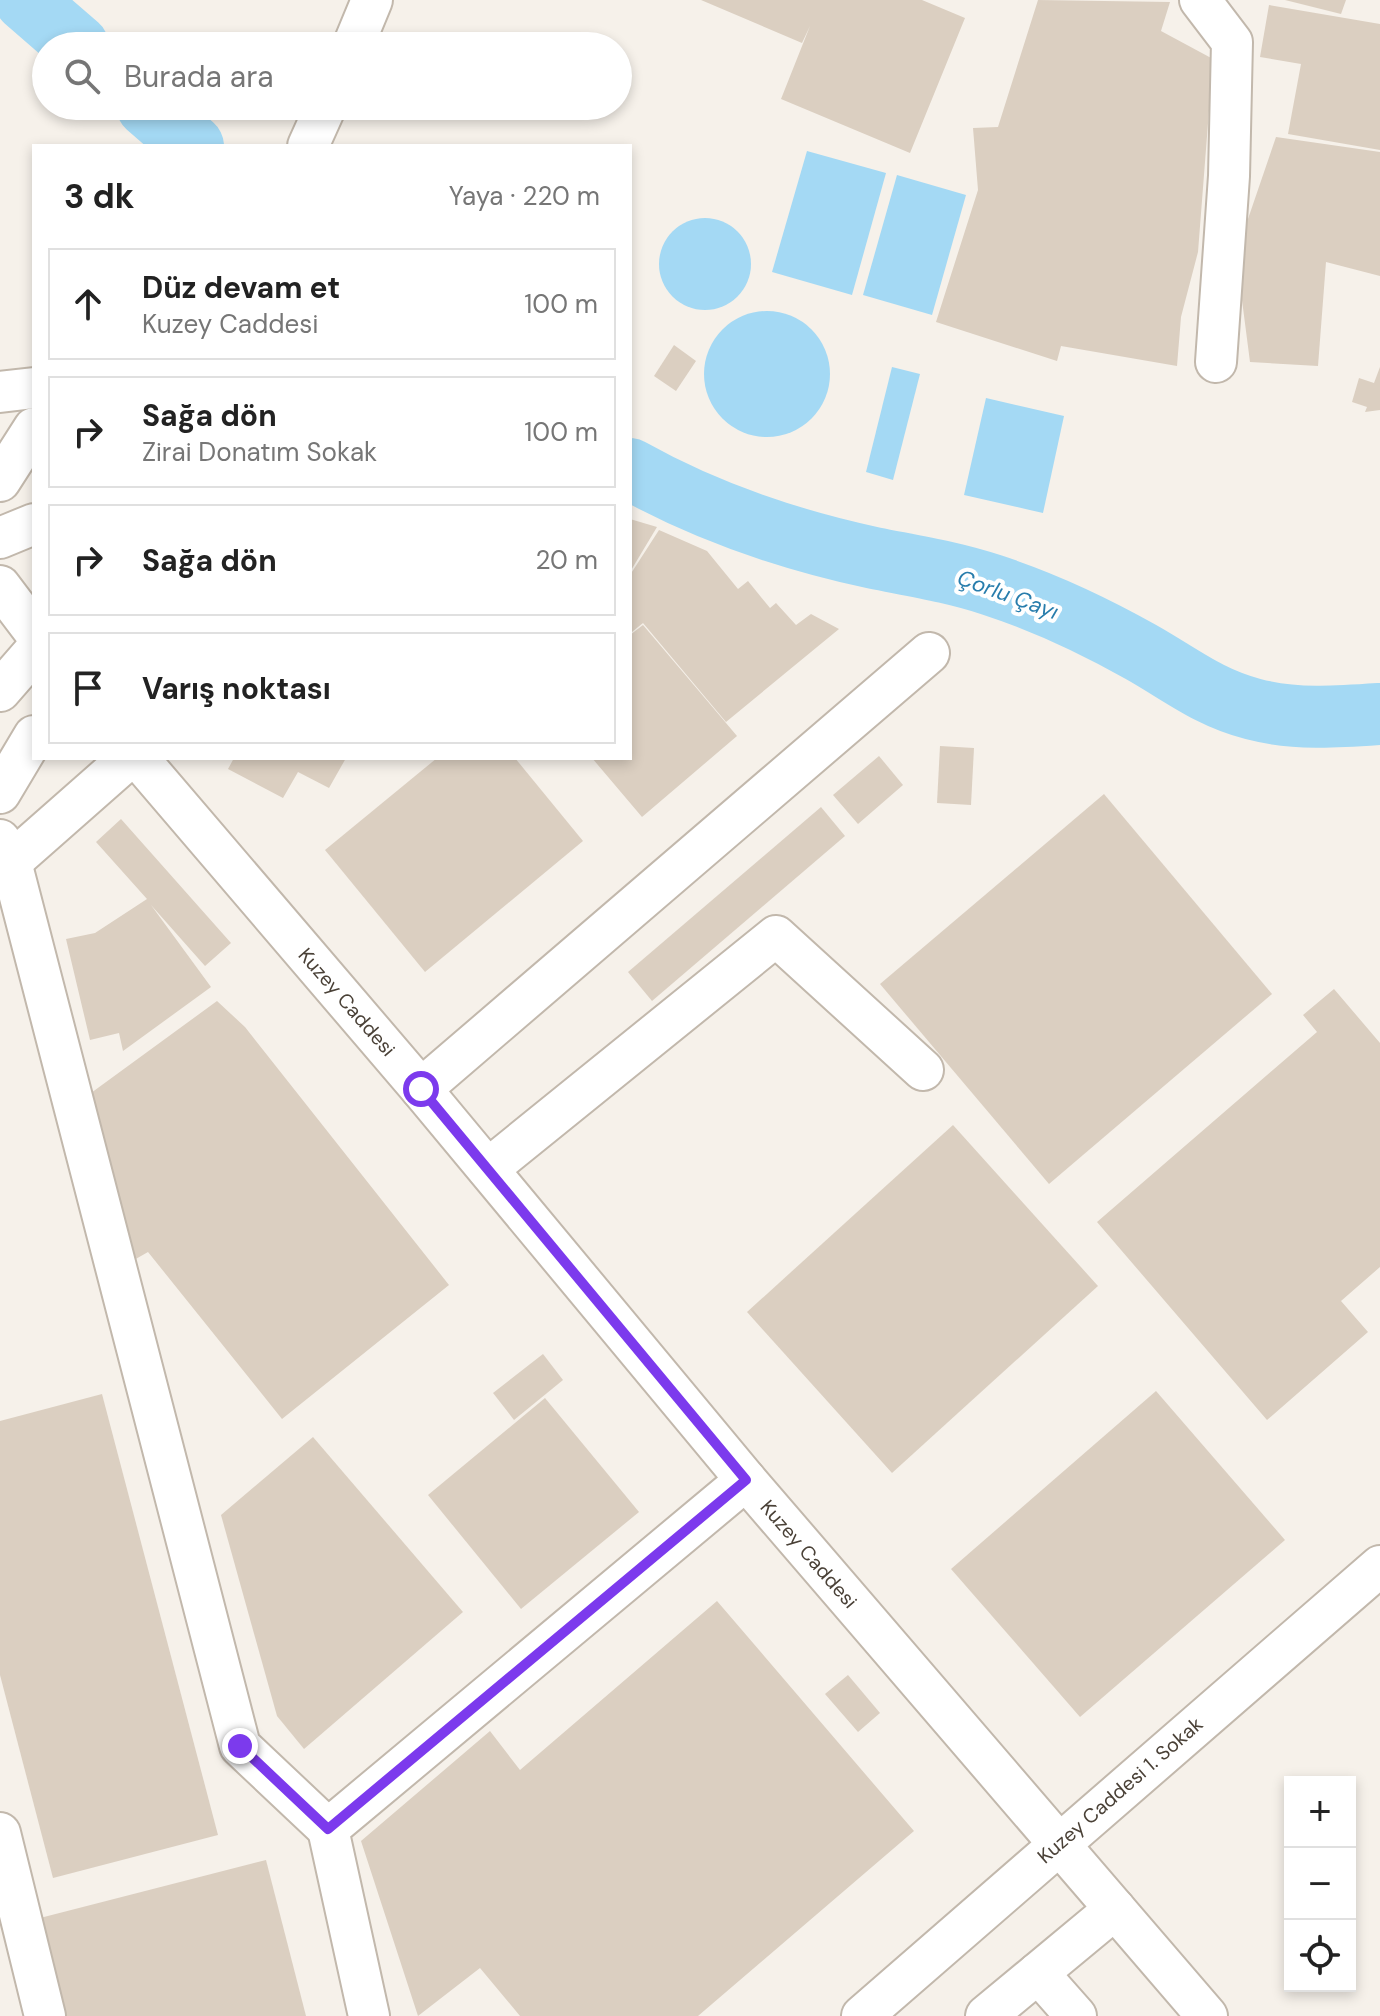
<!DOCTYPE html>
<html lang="tr">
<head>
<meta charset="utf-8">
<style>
	body { margin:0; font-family:"DM Sans",sans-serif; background:#f2f2f2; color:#222 }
	.controls { position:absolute; right:24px; bottom:24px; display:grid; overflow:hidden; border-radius:0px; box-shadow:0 4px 12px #0003 }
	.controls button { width:72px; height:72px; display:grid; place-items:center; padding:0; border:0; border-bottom:2px solid #e0e0e0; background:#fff; color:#222; font:40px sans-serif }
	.stop { position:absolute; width:24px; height:24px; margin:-18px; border:6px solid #7c3aed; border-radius:50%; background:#fff }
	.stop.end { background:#7c3aed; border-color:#fff; box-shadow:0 2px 8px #0008 }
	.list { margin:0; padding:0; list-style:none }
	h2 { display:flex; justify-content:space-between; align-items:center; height:104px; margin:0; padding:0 32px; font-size:34px }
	h2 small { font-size:26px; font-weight:400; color:#767676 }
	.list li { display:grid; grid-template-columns:52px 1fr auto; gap:24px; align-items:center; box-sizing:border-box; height:112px; margin:0 16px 16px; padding:0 16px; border:2px solid #e0e0e0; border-radius:0px }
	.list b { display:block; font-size:30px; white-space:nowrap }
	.list p { margin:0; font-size:26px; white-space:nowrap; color:#767676 }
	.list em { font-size:26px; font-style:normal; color:#767676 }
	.icon { flex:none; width:44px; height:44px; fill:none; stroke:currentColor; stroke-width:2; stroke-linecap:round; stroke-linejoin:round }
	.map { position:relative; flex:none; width:1380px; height:2016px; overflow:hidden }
	.search { position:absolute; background:#fff; box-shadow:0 4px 12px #0003; left:32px; top:32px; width:600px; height:88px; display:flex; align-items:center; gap:20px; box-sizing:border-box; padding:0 28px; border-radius:44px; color:#767676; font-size:30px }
	.panel { position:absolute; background:#fff; box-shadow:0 4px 12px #0003; left:32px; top:144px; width:600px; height:616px; border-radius:0px }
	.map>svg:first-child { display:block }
	.water { fill:#a4d9f4 }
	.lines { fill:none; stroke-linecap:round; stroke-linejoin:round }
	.river { stroke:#a4d9f4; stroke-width:62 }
	.building { fill:#dbcfc1 }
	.minor-casing { stroke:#c2b8ac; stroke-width:44 }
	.minor { stroke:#fff; stroke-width:40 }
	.route { stroke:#7c3aed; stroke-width:10 }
	.labels { text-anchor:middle; stroke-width:8; stroke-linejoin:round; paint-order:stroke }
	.street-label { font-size:20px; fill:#4a4137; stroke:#fff }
	.water-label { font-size:22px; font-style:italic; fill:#287dac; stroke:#fff }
</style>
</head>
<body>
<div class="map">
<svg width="1380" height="2016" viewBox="0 0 1380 2016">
	<rect width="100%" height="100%" fill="#f6f1ea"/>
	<g class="water">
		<polygon points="807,151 886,173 852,295 772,272"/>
		<polygon points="897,175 966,195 932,315 863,295"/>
		<circle cx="705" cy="264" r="46"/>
		<circle cx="767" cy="374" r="63"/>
		<polygon points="892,367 920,374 893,480 866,472"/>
		<polygon points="986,398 1064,416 1043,513 964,495"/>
	</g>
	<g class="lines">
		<g class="river">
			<polyline points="25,0 78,46"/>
			<polyline points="147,106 193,146"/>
			<path d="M630 469C705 511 790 540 874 558 914 566 953 572 992 585 1044 602 1093 625 1141 652 1180 674 1209 698 1253 709 1295 720 1337 717 1380 714"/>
		</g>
	</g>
	<g class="building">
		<polygon points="701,0 922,0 965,18 910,153 781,99 810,26 802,43"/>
		<polygon points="1038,0 1170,2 1161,31 1213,59 1198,252 1181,317 1177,366 1061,346 1057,361 936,322 978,190 973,128 998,127"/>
		<polygon points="1285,0 1346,0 1341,14"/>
		<polygon points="1269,5 1380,24 1380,150 1288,134 1301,64 1260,57"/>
		<polygon points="1276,137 1380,152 1380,276 1326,262 1318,366 1250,362 1236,254"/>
		<polygon points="674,345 696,361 676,391 654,376"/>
		<polygon points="1380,367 1380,410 1365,412 1367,407 1352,402 1359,378 1374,383"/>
		<polygon points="630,519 657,527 630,572"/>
		<polygon points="659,530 707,551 738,589 748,581 770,608 776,603 796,625 811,614 839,629 726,722 643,623 632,632 630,629 630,575"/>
		<polygon points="643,625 737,736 642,817 592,758 630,758 630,635"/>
		<polygon points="940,746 974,748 971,805 937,803"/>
		<polygon points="879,756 903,785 858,824 833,795"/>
		<polygon points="234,758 346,758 329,788 298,772 283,798 228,769"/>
		<polygon points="437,758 515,758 583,841 425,972 325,850"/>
		<polygon points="1104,794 1272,994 1049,1184 880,984"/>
		<polygon points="821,807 845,836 652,1001 628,972"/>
		<polygon points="121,819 231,943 205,966 151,905 211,987 123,1051 119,1033 90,1040 66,939 95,933 147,899 96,842"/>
		<polygon points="1334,989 1380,1043 1380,1267 1341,1301 1368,1332 1267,1420 1097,1222 1317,1032 1303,1015"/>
		<polygon points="217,1001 245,1027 449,1285 282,1419 148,1252 134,1260 91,1093"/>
		<polygon points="953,1125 1098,1286 892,1473 747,1312"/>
		<polygon points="543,1354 563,1380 514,1420 493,1393"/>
		<polygon points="1156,1391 1285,1540 1080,1717 951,1569"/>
		<polygon points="102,1394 218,1835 53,1878 0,1675 0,1421"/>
		<polygon points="545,1398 639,1512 521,1609 428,1495"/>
		<polygon points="313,1437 463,1612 304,1749 277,1716 221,1515"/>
		<polygon points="717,1601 914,1831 698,2016 520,2016 480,1968 418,2016 361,1841 490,1731 520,1770"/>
		<polygon points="848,1675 880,1713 858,1732 825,1694"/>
		<polygon points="266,1860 306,2016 65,2016 40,1918"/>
	</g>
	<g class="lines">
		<g class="minor-casing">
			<g id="minor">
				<polyline points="1200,0 1232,42 1229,176 1216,362"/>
				<polyline points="353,46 372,0"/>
				<polyline points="308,146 326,106"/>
				<polyline points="0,392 34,388"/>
				<polyline points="0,481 34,428"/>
				<polyline points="0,538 34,524"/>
				<polyline points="0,586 34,631"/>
				<polyline points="0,691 34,652"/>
				<polyline points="138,758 421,1089 746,1480 1207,2016"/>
				<polyline points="0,793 34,736"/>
				<polyline points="0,840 11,862 240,1746 328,1829"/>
				<polyline points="0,875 11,862 129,758"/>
				<polyline points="421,1089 929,653"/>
				<polyline points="488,1169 776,936 923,1070"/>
				<polyline points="0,1833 45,2016"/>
				<polyline points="1038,1973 1076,2016"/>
				<polyline points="369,2016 328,1829 746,1480"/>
				<polyline points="862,2016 1380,1566"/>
				<polyline points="986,2016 1115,1909"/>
			</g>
		</g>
		<use href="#minor" class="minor"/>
	</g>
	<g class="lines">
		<polyline class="route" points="240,1746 328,1829 746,1480 421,1089"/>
	</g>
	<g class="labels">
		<g class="street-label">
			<text transform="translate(347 1002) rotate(49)" y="7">Kuzey Caddesi</text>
			<text transform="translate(809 1554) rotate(49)" y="7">Kuzey Caddesi</text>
			<text transform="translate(1120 1790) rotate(-41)" y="7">Kuzey Caddesi 1. Sokak</text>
		</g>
		<g class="water-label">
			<text transform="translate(1008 594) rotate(20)" y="8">Çorlu Çayı</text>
		</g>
	</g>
</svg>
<div class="controls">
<button>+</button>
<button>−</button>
<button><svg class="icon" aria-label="locate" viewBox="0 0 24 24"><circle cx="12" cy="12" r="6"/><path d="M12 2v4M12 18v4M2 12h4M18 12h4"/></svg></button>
</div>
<div class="stop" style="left:421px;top:1089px"></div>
<div class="stop end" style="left:240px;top:1746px"></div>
<div class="search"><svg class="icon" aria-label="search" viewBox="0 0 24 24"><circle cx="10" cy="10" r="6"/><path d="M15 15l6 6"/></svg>Burada ara</div>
<section class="panel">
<h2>3 dk<small>Yaya · 220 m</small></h2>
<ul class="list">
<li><svg class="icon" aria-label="ahead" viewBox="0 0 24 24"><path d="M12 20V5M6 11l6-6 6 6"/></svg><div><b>Düz devam et</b><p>Kuzey Caddesi</p></div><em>100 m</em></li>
<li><svg class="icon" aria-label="right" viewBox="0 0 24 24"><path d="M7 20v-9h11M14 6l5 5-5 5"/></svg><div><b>Sağa dön</b><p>Zirai Donatım Sokak</p></div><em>100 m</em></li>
<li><svg class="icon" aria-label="right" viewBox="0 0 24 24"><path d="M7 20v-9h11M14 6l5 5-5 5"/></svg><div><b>Sağa dön</b></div><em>20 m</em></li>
<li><svg class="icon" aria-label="arrive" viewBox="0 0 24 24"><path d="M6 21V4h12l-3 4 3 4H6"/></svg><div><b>Varış noktası</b></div></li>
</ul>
</section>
</div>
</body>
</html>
